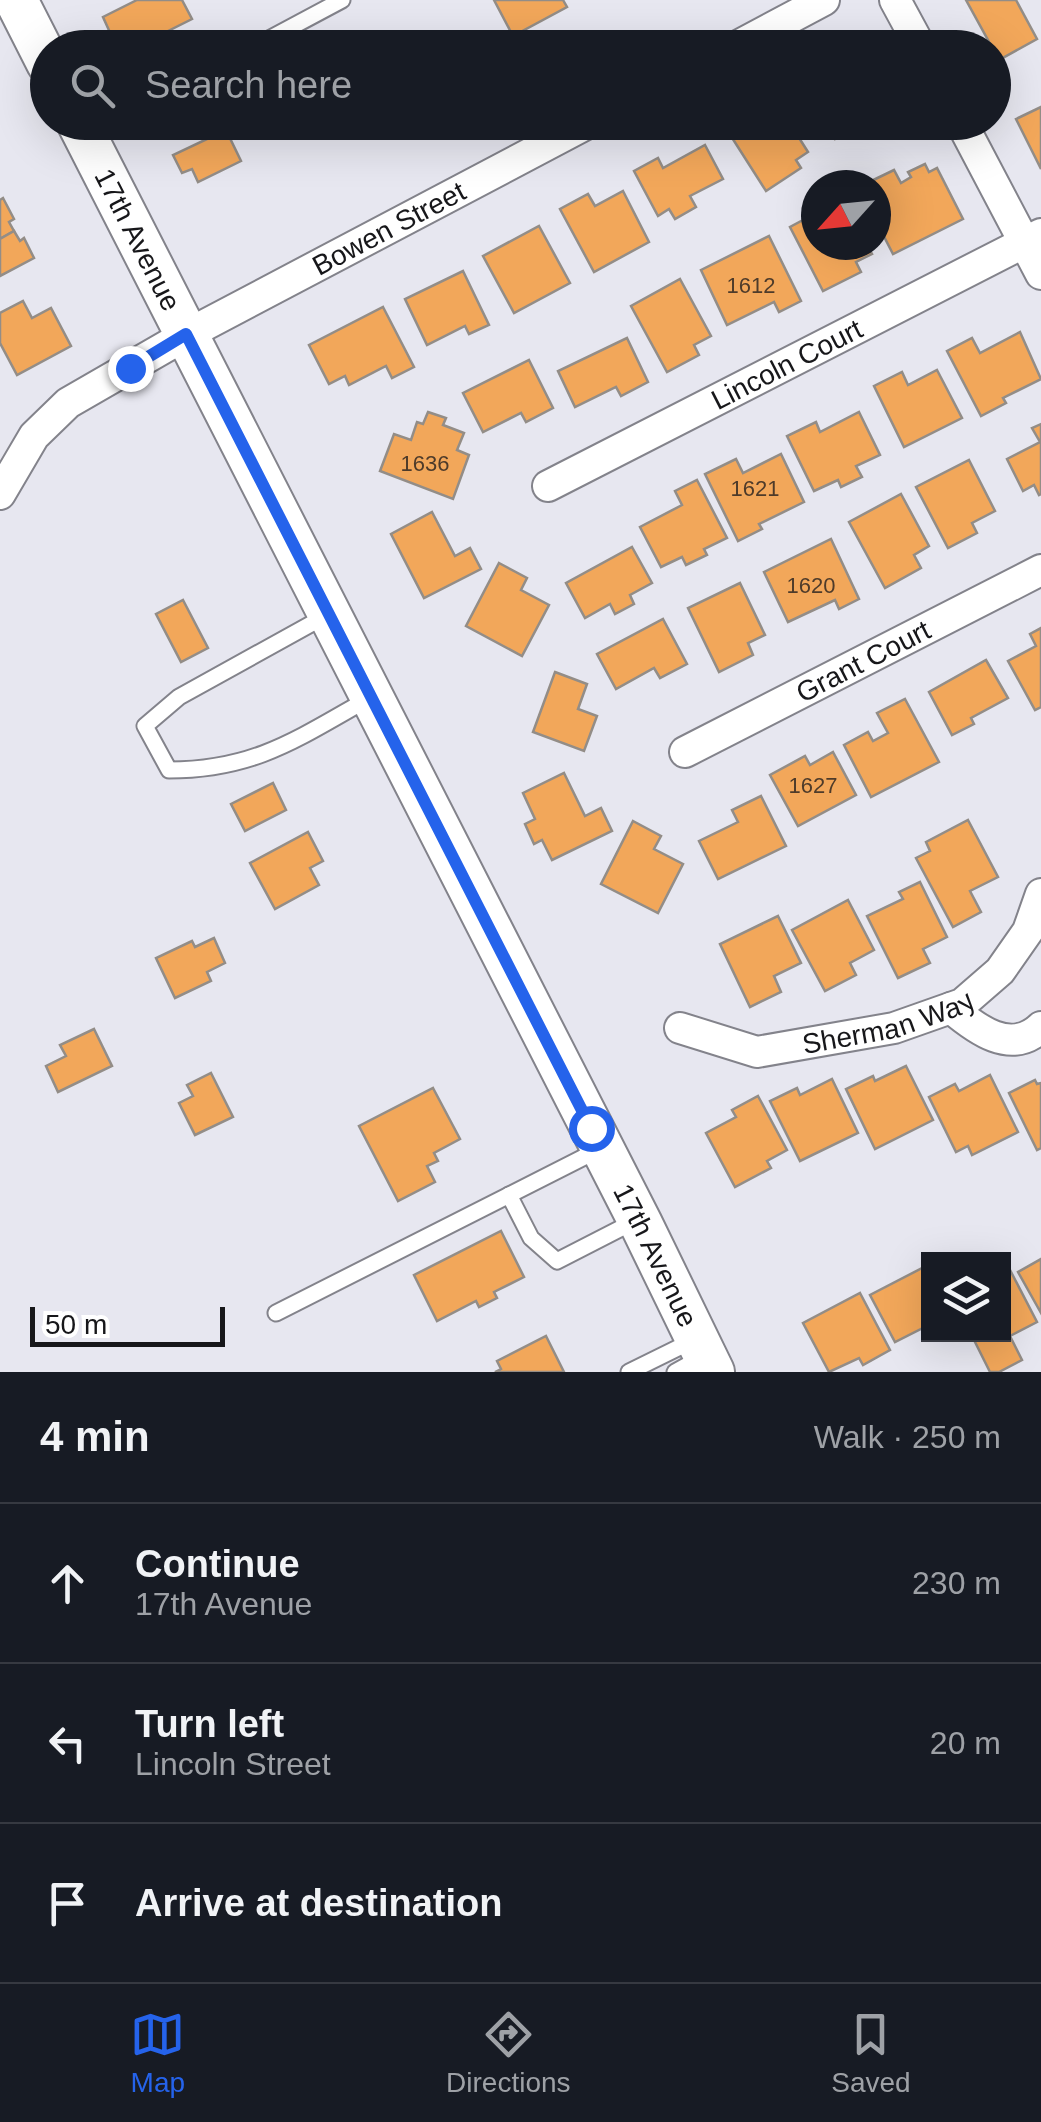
<!DOCTYPE html>
<html lang="en">
<head>
<meta charset="utf-8">
<style>
	body { margin:0; font-family:Arial,sans-serif; background:#20242c; color:#f1f3f6 }
	.controls { position:absolute; right:30px; bottom:30px; display:grid; overflow:hidden; border-radius:0px; box-shadow:0 10px 40px #0002 }
	.controls button { width:90px; height:90px; display:grid; place-items:center; padding:0; border:0; border-bottom:2px solid #363941; background:#171b24; color:#f1f3f6; font:50px sans-serif }
	.compass { position:absolute; left:801px; top:170px; width:90px; height:90px; border-radius:50%; background:#171b24; box-shadow:0 10px 40px #0002; rotate:243deg }
	.scale { position:absolute; left:30px; bottom:25px; width:195px; box-sizing:border-box; padding-left:10px; border:5px solid #17171a; border-top:0; font-size:28px; line-height:35px; white-space:nowrap; color:#17171a; -webkit-text-stroke:8px #fff; paint-order:stroke }
	.stop { position:absolute; width:30px; height:30px; margin:-22px; border:8px solid #2563eb; border-radius:50%; background:#fff }
	.stop.end { background:#2563eb; border-color:#fff; box-shadow:0 2px 10px #0008 }
	.list { margin:0; padding:0; list-style:none }
	h2 { display:flex; justify-content:space-between; align-items:center; height:130px; margin:0; padding:0 40px; font-size:42px }
	h2 small { font-size:32px; font-weight:400; color:#9ea1a6 }
	.list li { display:grid; grid-template-columns:65px 1fr auto; gap:30px; align-items:center; box-sizing:border-box; height:160px; padding:0 40px; border-top:2px solid #363941 }
	.list b { display:block; font-size:38px; white-space:nowrap }
	.list p { margin:0; font-size:32px; white-space:nowrap; color:#9ea1a6 }
	.list em { font-size:32px; font-style:normal; color:#9ea1a6 }
	.icon { flex:none; width:55px; height:55px; fill:none; stroke:currentColor; stroke-width:2; stroke-linecap:round; stroke-linejoin:round }
	.map { position:relative; flex:none; width:1041px; height:1372px; overflow:hidden }
	.search { position:absolute; background:#171b24; box-shadow:0 10px 40px #0002; left:30px; right:30px; top:30px; height:110px; display:flex; align-items:center; gap:25px; box-sizing:border-box; padding:0 35px; border-radius:55px; color:#9ea1a6; font-size:38px }
	.sheet { height:610px; background:#171b24 }
	nav { display:flex; justify-content:space-around; align-items:center; box-sizing:border-box; height:140px; border-top:2px solid #363941; background:#171b24; font-size:28px; color:#9ea1a6 }
	nav a { display:grid; justify-items:center; gap:5px }
	nav .on { color:#2563eb }
	.map>svg:first-child { display:block }
	.building { fill:#f2a75a; stroke:#938d87; stroke-width:2.5 }
	.lines { fill:none; stroke-linecap:round; stroke-linejoin:round }
	.service-casing { stroke:#83838b; stroke-width:19 }
	.minor-casing { stroke:#83838b; stroke-width:34 }
	.secondary-casing { stroke:#83838b; stroke-width:46 }
	.service { stroke:#fff; stroke-width:15 }
	.minor { stroke:#fff; stroke-width:30 }
	.secondary { stroke:#fff; stroke-width:42 }
	.route { stroke:#2563eb; stroke-width:12 }
	.labels { text-anchor:middle; stroke-width:8; stroke-linejoin:round; paint-order:stroke }
	.number-label { font-size:22px; fill:#4e3b2a }
	.street-label { font-size:28px; fill:#17171a; stroke:#fff }
</style>
</head>
<body>
<div class="map">
<svg width="1041" height="1372" viewBox="0 0 1041 1372">
	<rect width="100%" height="100%" fill="#e7e7f0"/>
	<g class="building">
		<polygon points="137,0 182,0 192,19 134,48 117,48 103,17"/>
		<polygon points="494,0 563,0 567,7 513,36"/>
		<polygon points="966,0 1016,0 1037,39 999,60"/>
		<polygon points="1041,107 1041,169 1016,119"/>
		<polygon points="744,122 789,122 808,152 796,160 801,168 766,191 729,133"/>
		<polygon points="826,122 866,122 835,139"/>
		<polygon points="226,130 241,161 198,182 192,169 182,173 173,155"/>
		<polygon points="705,145 723,179 690,196 696,207 675,219 669,209 658,216 634,171 658,158 663,168"/>
		<polygon points="925,164 929,172 937,168 963,219 893,254 876,221 876,185 863,185 894,170 901,183 911,177 908,172"/>
		<polygon points="623,191 649,242 594,272 560,209 588,194 595,206"/>
		<polygon points="3,198 14,219 9,222 14,231 0,239 0,200"/>
		<polygon points="816,213 816,245 867,245 872,254 856,262 861,272 823,291 790,227"/>
		<polygon points="539,226 570,283 514,313 483,256"/>
		<polygon points="14,231 20,241 24,238 34,258 0,276 0,239"/>
		<polygon points="769,236 801,301 779,312 774,302 727,325 701,270"/>
		<polygon points="463,271 489,325 469,334 465,326 427,345 405,299"/>
		<polygon points="680,279 711,336 694,345 699,355 667,372 631,306"/>
		<polygon points="23,301 32,318 51,308 71,346 17,375 0,343 0,313"/>
		<polygon points="383,307 414,367 392,378 386,366 349,385 345,376 329,384 309,345"/>
		<polygon points="1020,332 1041,379 1003,398 1006,403 981,416 947,351 972,338 980,353"/>
		<polygon points="627,338 648,382 621,396 616,387 575,407 558,371"/>
		<polygon points="529,360 553,408 526,422 521,413 483,432 463,393"/>
		<polygon points="937,370 962,418 904,447 874,386 902,372 908,385"/>
		<polygon points="428,412 446,418 443,425 464,433 457,450 469,455 453,499 380,471 394,434 411,440 417,422 423,424"/>
		<polygon points="859,412 880,455 856,466 862,477 841,487 838,480 814,491 787,436 816,422 820,432"/>
		<polygon points="1041,424 1041,494 1039,495 1034,485 1023,491 1007,459 1040,442 1032,428"/>
		<polygon points="781,454 804,502 759,524 762,529 738,541 705,474 736,459 743,473"/>
		<polygon points="969,460 995,511 972,523 977,533 948,548 916,487"/>
		<polygon points="697,480 727,538 704,549 707,555 686,565 682,557 661,567 640,527 682,505 675,491"/>
		<polygon points="901,494 929,546 914,555 921,568 885,588 849,522"/>
		<polygon points="432,512 455,556 470,548 481,569 424,598 391,534"/>
		<polygon points="831,539 859,599 839,609 835,600 788,622 764,572"/>
		<polygon points="632,547 652,583 630,595 634,604 615,614 610,604 585,618 566,583"/>
		<polygon points="499,563 527,578 521,590 549,605 522,656 466,626"/>
		<polygon points="740,583 765,635 748,643 753,655 719,672 688,608"/>
		<polygon points="183,600 208,648 181,662 156,614"/>
		<polygon points="663,619 687,664 660,678 654,668 616,689 597,654"/>
		<polygon points="1041,628 1041,707 1035,710 1008,661 1036,646 1030,634"/>
		<polygon points="986,660 1008,698 971,718 974,724 952,735 929,692"/>
		<polygon points="555,672 587,684 578,709 597,716 584,751 533,732"/>
		<polygon points="905,699 939,762 871,797 844,745 868,732 873,741 888,733 877,713"/>
		<polygon points="833,752 856,795 798,826 770,775 805,756 810,765"/>
		<polygon points="564,773 585,816 601,808 612,831 552,860 542,840 534,844 525,824 535,819 523,793"/>
		<polygon points="273,783 286,810 245,831 231,804"/>
		<polygon points="761,796 786,846 718,879 699,841 738,822 732,810"/>
		<polygon points="968,820 998,877 970,891 981,912 953,927 916,858 930,851 926,842"/>
		<polygon points="633,821 661,836 654,849 683,864 658,913 601,884"/>
		<polygon points="308,832 323,861 310,868 319,885 275,909 250,863"/>
		<polygon points="920,882 947,937 923,949 930,963 898,978 867,916 903,899 899,892"/>
		<polygon points="848,900 874,950 850,963 856,975 825,991 792,930"/>
		<polygon points="778,916 801,963 774,976 781,992 750,1007 720,944"/>
		<polygon points="214,938 225,963 207,972 211,981 175,998 156,958 192,941 195,947"/>
		<polygon points="94,1029 112,1066 58,1092 46,1066 66,1056 60,1045"/>
		<polygon points="906,1066 933,1120 875,1149 846,1089 873,1076 875,1081"/>
		<polygon points="211,1073 233,1117 195,1135 179,1103 193,1096 187,1085"/>
		<polygon points="990,1075 1018,1132 972,1155 968,1146 956,1152 929,1097 955,1084 959,1091"/>
		<polygon points="832,1079 858,1133 800,1161 770,1101 797,1088 800,1095"/>
		<polygon points="1035,1080 1037,1084 1041,1083 1041,1148 1037,1150 1009,1093"/>
		<polygon points="433,1088 460,1139 434,1153 438,1161 427,1166 435,1182 398,1201 359,1126"/>
		<polygon points="758,1096 787,1150 767,1161 771,1168 735,1187 706,1133 736,1117 732,1110"/>
		<polygon points="501,1231 524,1277 494,1292 497,1298 479,1307 476,1301 437,1321 414,1275"/>
		<polygon points="1041,1259 1041,1313 1018,1272"/>
		<polygon points="926,1266 928,1334 925,1327 895,1342 870,1295"/>
		<polygon points="1009,1268 1037,1322 1010,1336 1022,1360 999,1372 990,1372 971,1334 1004,1334 1004,1271"/>
		<polygon points="860,1293 890,1350 863,1365 859,1358 829,1372 803,1323"/>
		<polygon points="546,1336 564,1372 495,1372 501,1369 497,1361"/>
	</g>
	<g class="lines">
		<g class="service-casing">
			<g id="service">
				<polyline points="252,48 342,0"/>
				<path d="M329 614 179 697 145 726 169 770C254 770 297 739 368 699"/>
				<polyline points="509,1195 531,1238 557,1261 635,1221"/>
				<polyline points="276,1313 598,1150"/>
				<polyline points="629,1372 696,1339"/>
				<polyline points="675,1372 702,1357"/>
			</g>
		</g>
		<g class="minor-casing">
			<g id="minor">
				<polyline points="895,0 921,48"/>
				<polyline points="734,48 824,0"/>
				<polyline points="961,122 1041,274"/>
				<path id="s1" d="M548 486 1041 234"/>
				<path id="s2" d="M0 494 34 436 68 403 186 335 590 122"/>
				<path id="s3" d="M685 752 1041 570"/>
				<path d="M951 1008C976 1029 1011 1056 1041 1027"/>
				<path id="s4" d="M680 1028 757 1052 894 1028 962 1004 1000 971 1028 931 1041 894"/>
			</g>
		</g>
		<g class="secondary-casing">
			<g id="secondary">
				<polyline points="16,0 48,63"/>
				<path id="s5" d="M78 122 641 1224 713 1372"/>
			</g>
		</g>
		<use href="#service" class="service"/>
		<use href="#minor" class="minor"/>
		<use href="#secondary" class="secondary"/>
	</g>
	<g class="lines">
		<polyline class="route" points="130,368 186,334 591,1128"/>
	</g>
	<g class="labels">
		<g class="number-label">
			<text x="751" y="293">1612</text>
			<text x="425" y="471">1636</text>
			<text x="755" y="496">1621</text>
			<text x="811" y="593">1620</text>
			<text x="813" y="793">1627</text>
		</g>
		<g class="street-label">
			<text dy="10" stroke="none"><textPath href="#s2" startOffset="480">Bowen Street</textPath></text>
			<text dy="10" stroke="none"><textPath href="#s5" startOffset="132">17th Avenue</textPath></text>
			<text dy="10" stroke="none"><textPath href="#s1" startOffset="268">Lincoln Court</textPath></text>
			<text dy="10" stroke="none"><textPath href="#s3" startOffset="200">Grant Court</textPath></text>
			<text dy="10" stroke="none"><textPath href="#s4" startOffset="215">Sherman Way</textPath></text>
			<text dy="10" stroke="none"><textPath href="#s5" startOffset="1272">17th Avenue</textPath></text>
		</g>
	</g>
</svg>
<div class="controls">
<button><svg class="icon" aria-label="layers" viewBox="0 0 24 24"><path d="M12 4l9 5-9 5-9-5zM3 14l9 5 9-5"/></svg></button>
</div>
<svg class="compass" viewBox="-18 -18 36 36"><path d="M0-13l5 13h-10z" fill="#e53935"/><path d="M0 13l5-13h-10z" fill="#9ea1a6"/></svg>
<div class="scale">50 m</div>
<div class="stop" style="left:591px;top:1128px"></div>
<div class="stop end" style="left:130px;top:368px"></div>
<div class="search"><svg class="icon" aria-label="search" viewBox="0 0 24 24"><circle cx="10" cy="10" r="6"/><path d="M15 15l6 6"/></svg>Search here</div>
</div>
<section class="sheet">
<h2>4 min<small>Walk · 250 m</small></h2>
<ul class="list">
<li><svg class="icon" aria-label="ahead" viewBox="0 0 24 24"><path d="M12 20V5M6 11l6-6 6 6"/></svg><div><b>Continue</b><p>17th Avenue</p></div><em>230 m</em></li>
<li><svg class="icon" aria-label="left" viewBox="0 0 24 24"><path d="M17 20v-9H6M10 6l-5 5 5 5"/></svg><div><b>Turn left</b><p>Lincoln Street</p></div><em>20 m</em></li>
<li><svg class="icon" aria-label="arrive" viewBox="0 0 24 24"><path d="M6 21V4h12l-3 4 3 4H6"/></svg><div><b>Arrive at destination</b></div></li>
</ul>
</section>
<nav>
<a class="on"><svg class="icon" aria-label="map" viewBox="0 0 24 24"><path d="M3 6l6-2 6 2 6-2v14l-6 2-6-2-6 2zM9 4v14M15 6v14"/></svg>Map</a>
<a><svg class="icon" aria-label="directions" viewBox="0 0 24 24"><path d="M12 3l9 9-9 9-9-9zM9 14v-3h6M13 9l2 2-2 2"/></svg>Directions</a>
<a><svg class="icon" aria-label="saved" viewBox="0 0 24 24"><path d="M7 4h10v16l-5-4-5 4z"/></svg>Saved</a>
</nav>
</body>
</html>
